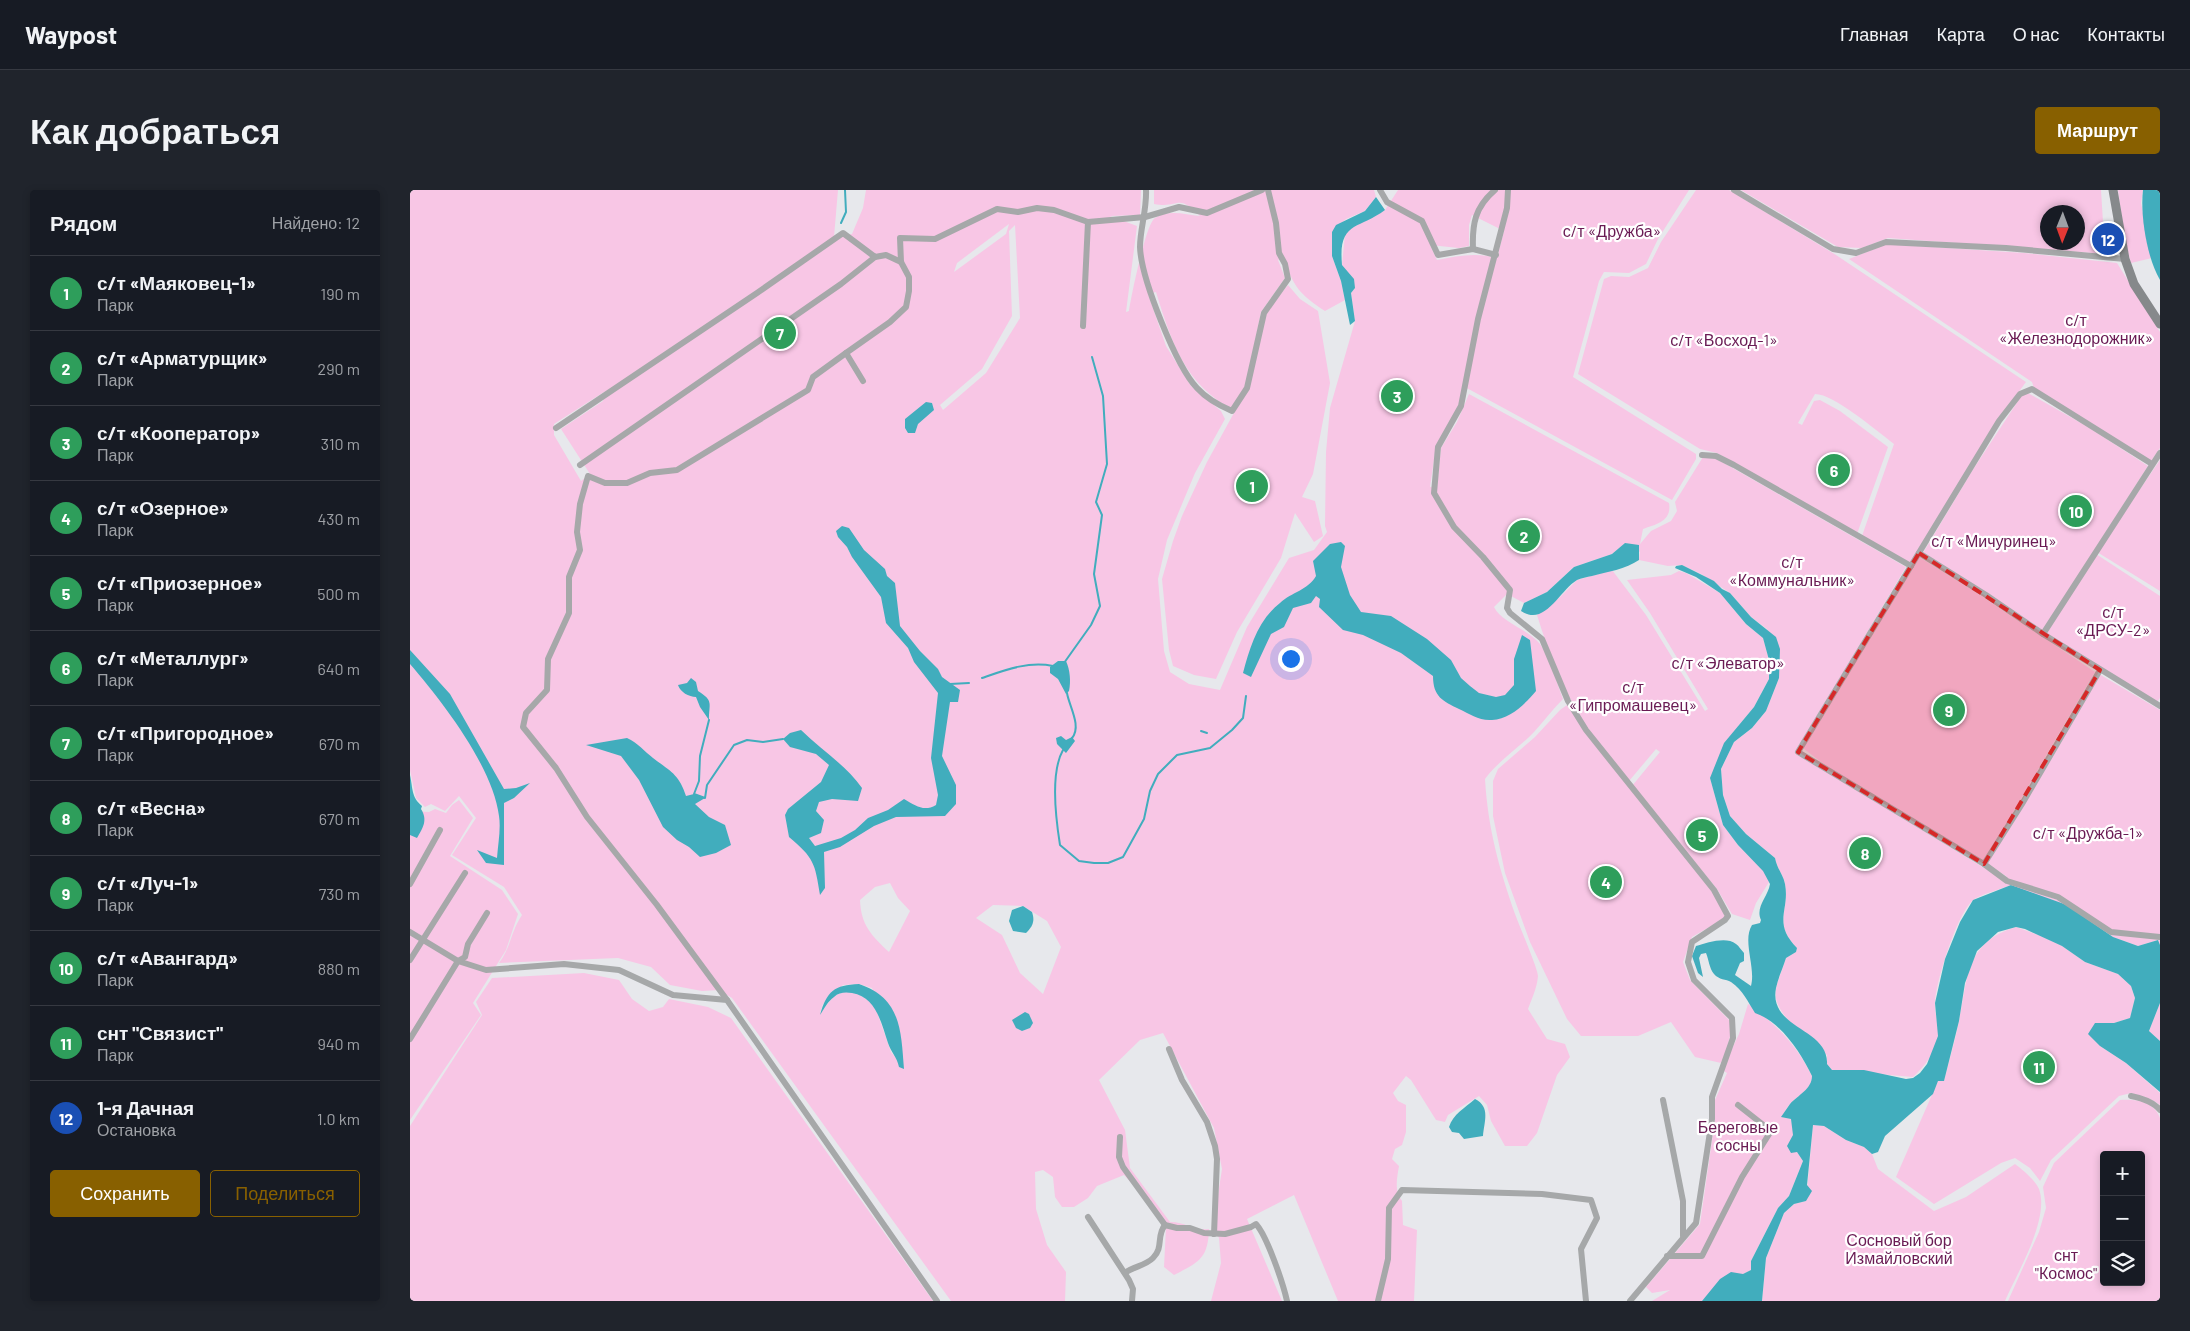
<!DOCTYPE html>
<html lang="ru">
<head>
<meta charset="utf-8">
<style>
	body { margin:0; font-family:Barlow,sans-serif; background:#20242c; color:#f1f3f6 }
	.controls { position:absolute; right:15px; bottom:15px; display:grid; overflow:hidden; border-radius:5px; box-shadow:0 2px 8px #0003 }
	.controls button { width:45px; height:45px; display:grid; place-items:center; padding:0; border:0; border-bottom:1px solid #363941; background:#171b24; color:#f1f3f6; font:25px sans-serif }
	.compass { position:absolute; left:1630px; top:15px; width:45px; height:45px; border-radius:50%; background:#171b24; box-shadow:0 2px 8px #0003; rotate:181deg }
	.you { position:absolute; left:880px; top:468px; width:18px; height:18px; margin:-12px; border:4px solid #fff; border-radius:50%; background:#1a73e8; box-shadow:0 0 0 8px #1a73e833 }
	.badge { display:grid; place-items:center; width:32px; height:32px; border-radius:50%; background:#886000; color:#fff; font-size:16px; font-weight:700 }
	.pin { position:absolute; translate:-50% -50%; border:2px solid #fff; box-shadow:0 1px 5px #0006 }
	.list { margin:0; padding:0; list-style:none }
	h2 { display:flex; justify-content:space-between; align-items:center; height:65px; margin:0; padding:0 20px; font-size:21px }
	h2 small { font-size:16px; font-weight:400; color:#9ea1a6 }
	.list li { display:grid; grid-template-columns:32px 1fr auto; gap:15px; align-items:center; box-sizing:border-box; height:75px; padding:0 20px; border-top:1px solid #363941 }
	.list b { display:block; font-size:19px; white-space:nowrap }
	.list p { margin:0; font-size:16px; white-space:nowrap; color:#9ea1a6 }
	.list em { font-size:16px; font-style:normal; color:#9ea1a6 }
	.actions { display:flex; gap:10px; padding:15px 20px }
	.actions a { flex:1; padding:11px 0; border:1px solid #886000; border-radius:5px; text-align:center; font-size:18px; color:#886000 }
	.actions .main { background:#886000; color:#fff }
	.icon { flex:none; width:28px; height:28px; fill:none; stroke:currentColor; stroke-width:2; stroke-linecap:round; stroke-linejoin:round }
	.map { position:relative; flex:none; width:1750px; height:1111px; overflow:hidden; border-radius:5px }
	header { display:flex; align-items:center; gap:30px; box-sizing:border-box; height:70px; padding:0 25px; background:#171b24; border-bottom:1px solid #363941 }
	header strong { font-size:24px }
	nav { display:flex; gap:28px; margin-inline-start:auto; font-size:18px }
	.intro { display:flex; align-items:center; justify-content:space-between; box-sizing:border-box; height:120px; padding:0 30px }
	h1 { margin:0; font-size:35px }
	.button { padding:12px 22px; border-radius:5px; background:#886000; color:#fff; font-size:18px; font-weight:700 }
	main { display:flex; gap:30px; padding:0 30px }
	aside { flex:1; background:#171b24; border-radius:5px; box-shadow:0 2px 8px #0003 }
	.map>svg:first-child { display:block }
	.green { fill:#f8c6e5; fill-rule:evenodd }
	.water { fill:#41adbd }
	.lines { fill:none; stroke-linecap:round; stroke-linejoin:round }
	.stream { stroke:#41adbd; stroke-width:2 }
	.street { stroke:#a6a8a9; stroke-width:6 }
	.secondary { stroke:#86898b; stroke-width:9 }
	.marked { fill:#d62828; fill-opacity:0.2; stroke:#d62828; stroke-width:4; stroke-dasharray:10 6; stroke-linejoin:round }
	.labels { text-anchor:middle; stroke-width:4.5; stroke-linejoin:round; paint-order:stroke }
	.park-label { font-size:16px; fill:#6a1b54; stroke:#fff }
</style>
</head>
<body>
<header>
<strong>Waypost</strong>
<nav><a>Главная</a><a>Карта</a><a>О нас</a><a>Контакты</a></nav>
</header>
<div class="intro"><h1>Как добраться</h1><a class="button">Маршрут</a></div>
<main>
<aside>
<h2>Рядом<small>Найдено: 12</small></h2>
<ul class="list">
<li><span class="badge" style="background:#2e9e5b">1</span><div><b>с/т «Маяковец-1»</b><p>Парк</p></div><em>190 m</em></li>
<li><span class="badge" style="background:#2e9e5b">2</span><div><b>с/т «Арматурщик»</b><p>Парк</p></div><em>290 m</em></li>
<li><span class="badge" style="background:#2e9e5b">3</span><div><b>с/т «Кооператор»</b><p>Парк</p></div><em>310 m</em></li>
<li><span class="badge" style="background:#2e9e5b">4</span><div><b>с/т «Озерное»</b><p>Парк</p></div><em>430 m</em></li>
<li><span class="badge" style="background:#2e9e5b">5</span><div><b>с/т «Приозерное»</b><p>Парк</p></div><em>500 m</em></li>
<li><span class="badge" style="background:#2e9e5b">6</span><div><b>с/т «Металлург»</b><p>Парк</p></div><em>640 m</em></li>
<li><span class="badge" style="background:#2e9e5b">7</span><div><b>с/т «Пригородное»</b><p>Парк</p></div><em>670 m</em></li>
<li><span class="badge" style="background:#2e9e5b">8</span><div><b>с/т «Весна»</b><p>Парк</p></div><em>670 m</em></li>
<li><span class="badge" style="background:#2e9e5b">9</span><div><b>с/т «Луч-1»</b><p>Парк</p></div><em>730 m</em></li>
<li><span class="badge" style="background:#2e9e5b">10</span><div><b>с/т «Авангард»</b><p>Парк</p></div><em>880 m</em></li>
<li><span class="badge" style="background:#2e9e5b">11</span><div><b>снт &quot;Связист&quot;</b><p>Парк</p></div><em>940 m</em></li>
<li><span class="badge" style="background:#1a4fb4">12</span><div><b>1-я Дачная</b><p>Остановка</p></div><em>1.0 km</em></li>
</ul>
<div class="actions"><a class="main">Сохранить</a><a>Поделиться</a></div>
</aside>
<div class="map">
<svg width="1750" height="1111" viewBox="0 0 1750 1111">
	<rect width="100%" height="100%" fill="#e7e8ec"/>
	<g class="green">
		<path d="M0 0H428L424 47 442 44 453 18 456 0H731L730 25 700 26 727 36 716 122 719 121C721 107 736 33 745 28 760 19 775 25 790 26 766 2 771 19 744 14V0H964L966 7 955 21 936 29 922 42V66L931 91 935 110 915 121C889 104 884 97 873 67L868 70 875 88 851 122 840 176 856 122 878 95 890 109 908 121 920 193 903 284 892 307 905 311 913 346 904 352 885 323 871 368 827 442 806 489 784 485 763 476 759 460 752 389 763 351 772 326 797 272 825 221C774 194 762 153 746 102L738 104 756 156 781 196 811 221 815 229 785 283 757 350 748 389 754 461 760 482 779 494 810 500 837 437 879 368 904 360 917 342 915 336 916 262 920 218 945 131 941 103 945 98 932 75 935 44 941 38 975 20 988 0H1279L1248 49 1236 74 1219 83 1194 82 1189 91 1163 187 1286 264V269L1262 310 1053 196 1049 216 1026 256 1020 297 1027 296 1031 258 1047 232 1059 204 1259 313C1262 331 1247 334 1233 339L1230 354 1241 341 1261 331 1267 321 1265 312 1293 267 1305 268 1496 377 1386 562 1600 694 1596 686 1577 674 1689 484 1750 520V755L1748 750 1728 756 1703 747 1675 727 1601 695C1592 699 1568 705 1562 711 1546 727 1527 789 1525 811 1524 822 1529 834 1528 846 1525 863 1515 876 1503 887L1422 880 1417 874V865C1400 849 1361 824 1366 799 1368 789 1373 778 1376 768L1386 762 1387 758C1362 732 1380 721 1375 694 1373 684 1367 679 1365 668L1336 644 1320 626 1313 605 1311 579 1324 552 1342 538 1356 521 1369 488 1357 439 1341 427 1320 403 1291 384 1272 375 1258 376 1229 370 1230 362 1216 353 1202 364 1164 377 1137 402 1114 413 1097 404 1084 417C1091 432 1119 440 1130 454 1141 469 1146 492 1153 509 1142 520 1134 531 1124 542 1108 559 1089 570 1075 589 1078 639 1089 678 1105 724 1109 735 1128 779 1128 786 1127 798 1122 808 1118 819L1137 849 1155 854 1160 867 1147 885 1127 943 1117 956H1095L1081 931 1077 915 1069 906 1038 925 1035 932 1026 930 1001 890 996 886 983 903 988 911 996 915V942L992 955 985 959 982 969 989 976C987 988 984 1001 992 1011L993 1035 1007 1040 1004 1111H928L884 1005 837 1029 872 1111H801L811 1073 809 1048 803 1037 812 979 804 938 753 843 730 850 689 890 715 940 720 978 760 1032C777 1032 782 1041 799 1039 798 1069 789 1072 764 1085L754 1077 756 1037 738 1011 714 985 687 996 678 1008 664 1017H652L645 1007 643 987 633 980 625 982 626 1019 637 1055 656 1082 655 1111H541L322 808 309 800 292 801 260 795 241 777 208 768 89 773C101 757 101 741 112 725L94 697 42 665 66 628 49 606 35 621 21 614 15 617 6 608 0 580ZM1062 25 1094 41 1087 68C1066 62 1047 66 1027 70L1020 55 1049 58 1059 56V35ZM599 34 596 44 544 82 547 73ZM605 35 610 128 576 183 533 220 530 215 572 179 602 126 599 41ZM194 202 193 211 151 239 180 284 171 291 144 245V234ZM480 693 488 708 500 721 479 762C461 745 451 735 450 710L465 697ZM583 715 613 716 637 731 651 757 633 804 610 783 592 745 566 728ZM449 794 462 798 494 878 481 862 467 822 461 812 448 804 435 801 424 806 410 823 413 814 433 795Z"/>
		<path d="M1286 0H1319L1426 65 1616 192 1588 230 1500 373 1452 346 1484 254C1467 241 1424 204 1405 204L1388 233 1392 235 1404 211 1410 210 1430 221 1478 257 1447 344 1307 263 1290 259 1168 184 1194 89 1201 86 1219 87 1238 78 1251 52Z"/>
		<path d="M1331 0H1691L1695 64 1478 48 1452 58 1428 57ZM1638 22H1668V52H1638Z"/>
		<polygon points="1708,0 1733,0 1731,13 1742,68 1721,73 1715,50"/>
		<polygon points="1477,54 1614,63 1707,73 1750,142 1750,258 1741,271 1624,198 1622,192 1439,69"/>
		<polygon points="1618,203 1678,237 1738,276 1633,441 1513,363 1562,281 1612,205"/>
		<polygon points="1750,270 1750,401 1687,362"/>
		<polygon points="1686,364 1750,406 1750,508 1747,512 1636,444"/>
		<polygon points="1509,367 1564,401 1685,482 1574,672 1416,576 1393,558"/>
		<path d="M1202 380 1236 425 1295 521 1298 519 1240 423 1217 390 1261 385 1269 381 1276 383 1310 403 1336 434 1353 448 1359 470V489L1344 517 1329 535 1300 588 1313 635 1328 655 1354 681 1359 692 1346 713 1340 730 1322 724 1307 699 1222 596 1250 562 1246 559 1219 591C1206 574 1190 557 1178 539 1155 505 1139 464 1127 425L1150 407 1167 390Z"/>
		<polygon points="1157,515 1302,700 1315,726 1310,731 1282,747 1273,772 1280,790 1320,831 1321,842 1317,859 1311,873 1285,867 1261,832 1228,846 1171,846 1157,829 1120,752 1095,683 1083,626 1083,591 1088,579 1125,547 1150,520"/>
		<polygon points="49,610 63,628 40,666 92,700 108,724 96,760 63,813 71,825 0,930 0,621 19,622 25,619 36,623 42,615"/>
		<path d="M1606 737 1631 746 1652 756 1675 772 1708 784 1721 796 1725 808 1720 828 1704 833H1685L1690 856 1716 873 1750 903V915L1744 911 1721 903 1709 906 1641 970 1630 991 1620 978 1605 968 1591 973 1524 1014 1486 987 1528 891H1534C1539 871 1545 851 1549 831 1558 788 1555 752 1606 737Z"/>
		<polygon points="174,783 209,790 222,809 239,821 253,817 259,809 298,817 321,828 523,1111 0,1111 0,936 72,825 66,812 82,788"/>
		<polygon points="1750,813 1750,851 1739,841"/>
		<path d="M1338 814C1366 834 1386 854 1402 886 1403 899 1388 905 1381 913 1377 917 1374 923 1372 927L1381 929 1387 962 1393 971 1379 1006 1368 1018 1341 1071V1080L1301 1101 1292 1111H1242L1260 1100 1242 1103 1236 1097 1290 1034 1305 930V910L1317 883 1312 880 1329 844Z"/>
		<path d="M1710 910C1726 909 1744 911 1750 928V1111H1598L1629 1042 1636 1018 1633 997 1644 973ZM1694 965H1731V1092H1694Z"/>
		<path d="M1403 935 1414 936 1436 950 1454 957 1462 964 1468 979 1524 1021 1556 1007 1605 974C1613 980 1625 990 1629 999 1640 1029 1607 1083 1595 1111H1352L1356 1068 1374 1023 1384 1014 1396 1011Z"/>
	</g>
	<g class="water">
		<path d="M1733 0H1750V90C1737 68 1730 26 1733 0Z"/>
		<path d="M966 7 975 20C948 40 928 31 932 75L944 89 945 98 941 103 945 131 940 135 931 91 922 66V42L926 35 955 21Z"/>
		<polygon points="516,212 522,213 524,220 508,234 505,243 498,243 495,238 495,229"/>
		<path d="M432 336 439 338 454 360 475 379 477 386 485 393 490 436 510 461 528 479 532 487 550 500 548 512H540L532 566 546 595V614L535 626 486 627 464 636 430 657 414 662 415 698 410 705C405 673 404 668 379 647L375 625 378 619 411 592 419 575 406 564 380 557 373 549 380 543 391 540C411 560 436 575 452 598L448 611 422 609 409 612 406 621 414 630 411 643 399 648 405 656 431 648 445 640 458 628 478 620 494 609C506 616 514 622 526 615L528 605 521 568 528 503 504 472 498 458 476 433 471 407 442 367 437 357 428 347 426 341Z"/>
		<path d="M931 352 935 356 931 377 940 405 951 422 981 426 1017 449 1041 470 1051 488 1060 496 1069 503 1086 507 1095 505 1104 495V469L1112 445 1120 450 1126 501C1115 514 1100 529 1082 530 1069 531 1060 524 1049 519 1033 511 1023 507 1023 486L991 463 953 445 933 440 909 417 910 409 906 406 901 413 883 418 874 437 861 444 841 487 833 483C840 457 848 430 870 413 882 402 898 400 906 386L903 371 920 354Z"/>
		<path d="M1215 353 1229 355V370C1216 379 1197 382 1182 386 1177 387 1171 388 1167 390 1149 401 1135 437 1111 421L1114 413 1137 402 1164 377 1202 364Z"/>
		<path d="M1272 375 1304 391 1312 399 1320 403 1341 427 1366 447 1370 459 1369 488 1356 521 1342 538 1324 552 1311 579 1313 605 1320 626 1336 644 1365 668C1367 679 1373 684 1375 694 1380 721 1362 732 1387 758L1386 762 1376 768C1373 778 1368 788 1366 798 1358 839 1419 838 1417 874L1422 880H1454L1496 889 1503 888 1510 883 1517 874 1528 846 1525 813 1535 769 1550 732 1563 710 1601 695 1657 715 1703 747 1728 756 1748 750 1750 755V813L1739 841 1750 851V902L1716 873 1690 856 1678 844 1685 833H1704L1720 828 1725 808 1721 796 1708 784 1675 772 1652 756 1615 739 1606 737 1588 742 1567 761 1555 793 1549 831 1534 891H1528L1523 904 1475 946 1468 962 1462 964 1454 957 1436 950 1414 936 1403 935 1397 995 1402 1001 1396 1011 1384 1014 1374 1023 1356 1068 1352 1111H1292L1310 1089 1321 1082 1333 1084 1341 1080V1071L1368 1018 1379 1006 1393 971 1387 962 1381 963 1377 956 1383 945 1381 929 1371 927C1374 923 1377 918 1380 914 1388 905 1402 899 1402 886 1391 863 1370 831 1345 823 1338 812 1333 800 1321 792 1316 789 1309 790 1304 784 1299 778 1299 770 1296 763L1291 764 1289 768 1293 787 1288 783 1282 766 1286 756C1297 753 1316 746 1326 754 1329 756 1331 760 1334 763V771L1330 773 1325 785 1341 796C1346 777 1332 751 1342 735L1350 733 1351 730C1345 717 1358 707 1360 694L1353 681 1328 655 1313 635 1300 588 1314 553 1344 517 1359 489V470L1353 448 1336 434 1310 403 1286 387 1265 378 1266 376Z"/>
		<path d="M0 460 40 504 94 599 106 598 120 593 104 608 94 613V675L76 673 67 660 87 668C88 654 91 639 89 626 83 577 32 511 0 474Z"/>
		<path d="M648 471H656C660 480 661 491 659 501L656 504 648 489 640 483V477Z"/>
		<path d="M281 488 286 492 288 501C304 511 299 513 299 530L290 517 286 507C279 507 270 502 268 495L277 493Z"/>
		<polygon points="651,546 656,550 662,547 665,551 656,563 647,554 646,548"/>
		<path d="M217 548C228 553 234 561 243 568 260 581 269 584 276 606L284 604 295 608 285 614 299 627 315 635 321 655 306 663 290 667 279 657 267 650 253 637 229 590 211 566 176 555Z"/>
		<path d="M0 585C3 598 1 607 12 616L11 619C18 630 13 638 7 648L0 645Z"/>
		<path d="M613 716 622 722C625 731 623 736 616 743L603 741 599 731 602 720Z"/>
		<path d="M449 794C491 808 491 840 494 879L489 877C487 867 481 862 478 853 471 832 466 807 442 803 436 802 429 802 424 807 418 811 414 819 410 825 417 801 424 795 449 794Z"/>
		<polygon points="615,822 619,824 623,833 620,838 612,841 606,838 602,830"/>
		<path d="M1065 909C1081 917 1074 932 1073 946L1054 949 1049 943 1042 942 1039 937C1043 924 1055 918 1065 909Z"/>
	</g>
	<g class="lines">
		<g class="stream">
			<polyline points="431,33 436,22 435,0"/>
			<polyline points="654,473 681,435 690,416 684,384 692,325 686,312 697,274 693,206 682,167"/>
			<path d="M572 488C595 480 618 471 643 476"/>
			<polyline points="540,494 559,493"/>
			<path d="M657 503C659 516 672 536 662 548"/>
			<polyline points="299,530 290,566 289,591 284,604 295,608 297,595 324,555 337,550 353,552 373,549"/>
			<polyline points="791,541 797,543"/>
			<path d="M653 560C640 583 646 630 650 655L669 671 684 673H698L713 667 734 629 740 601 748 584 767 565 800 558 822 540 833 528 836 506"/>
		</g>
		<g class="street">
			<path d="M736 0C737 19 730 39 730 57 731 88 766 176 787 198 797 209 808 215 822 221L837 198 854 123 878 89 875 74 869 63 866 33 858 0"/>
			<polyline points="970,0 977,12 1012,31 1028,65 1063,59 1086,65"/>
			<polyline points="1098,0 1097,18 1068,129 1051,216 1028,257 1024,303 1044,337 1073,367 1100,400 1097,418 1100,423 1132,449 1158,511 1176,540 1304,700 1318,726 1315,730 1282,752 1278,772 1284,790 1322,828 1323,848 1302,907 1302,929 1286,1033 1220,1111"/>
			<polyline points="1324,0 1423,59 1446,63 1476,52 1596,58 1715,69"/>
			<path d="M1063 59C1062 34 1065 17 1085 0"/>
			<polyline points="673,136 678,32"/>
			<polyline points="436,163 480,132 496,117 499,101 499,87 491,72 490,48 525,49 587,19 608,22 627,18 644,20 678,32 735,27 769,17 797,23 852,0"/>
			<polyline points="146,238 347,103 433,43 465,67 476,65 491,72"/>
			<polyline points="1292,265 1306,266 1324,275 1501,376"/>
			<polyline points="1742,274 1622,199 1610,204 1589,231 1388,562 1574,674 1597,691 1648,707 1701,742 1750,747"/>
			<polyline points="170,275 431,94 465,67"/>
			<polyline points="1509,363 1576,405 1633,444 1750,516"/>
			<polyline points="1633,444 1750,263"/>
			<polyline points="1574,674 1612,614 1690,480"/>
			<polyline points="0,694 30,640"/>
			<polyline points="0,742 48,771 76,780 154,774 209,780 263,805 317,810 527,1111"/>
			<polyline points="0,770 55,683"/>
			<polyline points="317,810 247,715 177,627 146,578 113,537 116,523 137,500 138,469 159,423 159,387 170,360 167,342 170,314 178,286 195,293 217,293 240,283 267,280 398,200 403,187 436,163 453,191"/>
			<polyline points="0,849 48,771 55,767 58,754 77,723"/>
			<polyline points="759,859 772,890 797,932 805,956 807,969 804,1044"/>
			<path d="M1721 906C1731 908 1743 911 1750 920"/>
			<polyline points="1253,910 1273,1011 1273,1046"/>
			<path d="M710 947 709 967 713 977 755 1035 767 1038H780L794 1043 815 1044 841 1037 846 1034C857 1046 873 1093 877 1111"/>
			<polyline points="678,1027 719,1090 723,1099 722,1111"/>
			<polyline points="1257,1066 1292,1066 1332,987 1361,941 1328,915"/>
			<path d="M715 1083C724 1076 735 1076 743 1068 754 1057 746 1046 755 1035"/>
			<polyline points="968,1111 978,1069 979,1018 992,1000 1132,1004 1181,1010 1187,1028 1171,1059 1176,1111"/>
		</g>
		<polyline class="secondary" points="1703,0 1715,69 1724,94 1750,134"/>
	</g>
	<path class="marked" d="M1509 363 1690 480 1574 674 1388 562Z"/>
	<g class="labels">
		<g class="park-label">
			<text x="1202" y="47">с/т «Дружба»</text>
			<text x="1666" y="136">с/т<tspan x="1666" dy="18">«Железнодорожник»</tspan></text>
			<text x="1314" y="156">с/т «Восход-1»</text>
			<text x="1584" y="357">с/т «Мичуринец»</text>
			<text x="1382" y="378">с/т<tspan x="1382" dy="18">«Коммунальник»</tspan></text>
			<text x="1703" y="428">с/т<tspan x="1703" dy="18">«ДРСУ-2»</tspan></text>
			<text x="1318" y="479">с/т «Элеватор»</text>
			<text x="1223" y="503">с/т<tspan x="1223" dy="18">«Гипромашевец»</tspan></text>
			<text x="1678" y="649">с/т «Дружба-1»</text>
			<text x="1328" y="943">Береговые<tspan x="1328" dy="18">сосны</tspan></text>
			<text x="1489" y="1056">Сосновый бор<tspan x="1489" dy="18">Измайловский</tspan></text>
			<text x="1656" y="1071">снт<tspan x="1656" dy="18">"Космос"</tspan></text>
		</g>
	</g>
</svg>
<div class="controls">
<button>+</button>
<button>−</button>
<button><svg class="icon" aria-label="layers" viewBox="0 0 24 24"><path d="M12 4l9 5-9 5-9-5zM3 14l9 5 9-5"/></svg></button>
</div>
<svg class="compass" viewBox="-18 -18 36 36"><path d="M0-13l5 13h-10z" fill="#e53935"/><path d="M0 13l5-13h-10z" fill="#9ea1a6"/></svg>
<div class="you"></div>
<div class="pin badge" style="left:842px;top:296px;background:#2e9e5b">1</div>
<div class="pin badge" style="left:1114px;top:346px;background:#2e9e5b">2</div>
<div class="pin badge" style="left:987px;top:206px;background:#2e9e5b">3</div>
<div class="pin badge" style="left:1196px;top:692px;background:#2e9e5b">4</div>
<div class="pin badge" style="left:1292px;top:645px;background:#2e9e5b">5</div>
<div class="pin badge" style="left:1424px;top:280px;background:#2e9e5b">6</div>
<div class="pin badge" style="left:370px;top:143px;background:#2e9e5b">7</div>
<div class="pin badge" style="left:1455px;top:663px;background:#2e9e5b">8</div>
<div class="pin badge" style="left:1539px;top:520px;background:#2e9e5b">9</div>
<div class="pin badge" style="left:1666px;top:321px;background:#2e9e5b">10</div>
<div class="pin badge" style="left:1629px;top:877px;background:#2e9e5b">11</div>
<div class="pin badge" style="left:1698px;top:49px;background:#1a4fb4">12</div>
</div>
</main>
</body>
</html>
